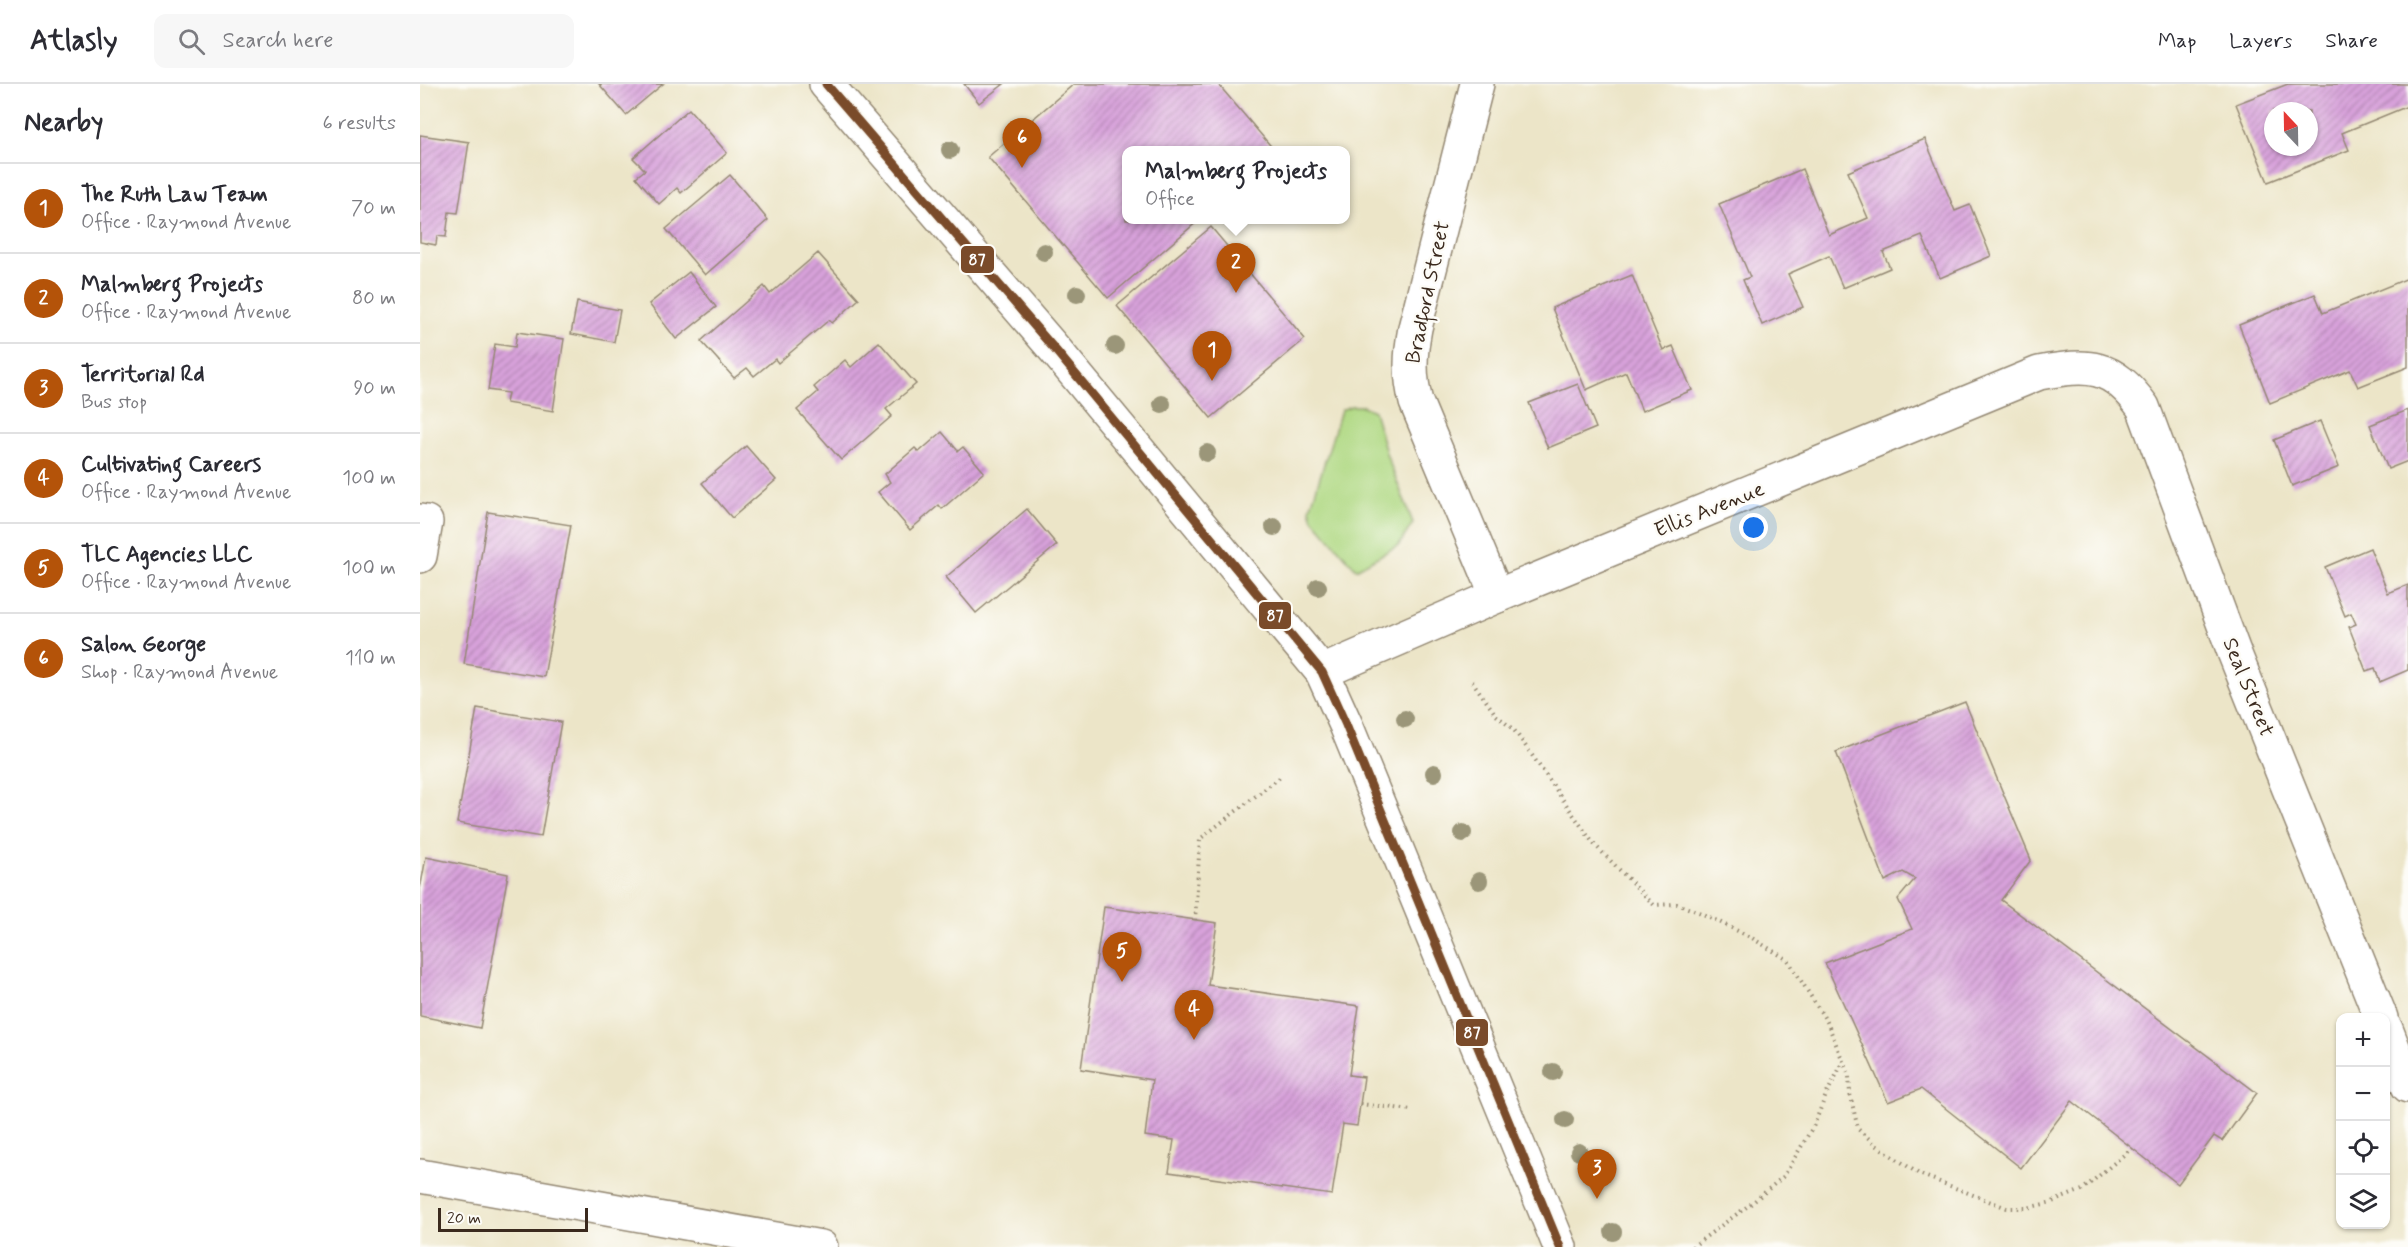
<!DOCTYPE html>
<html lang="en">
<head>
<meta charset="utf-8">
<style>
	body { margin:0; font-family:Mynerve,sans-serif; background:#f7f7f7; color:#2b2b33 }
	.controls { position:absolute; right:18px; bottom:18px; display:grid; overflow:hidden; border-radius:12px; box-shadow:0 2px 4px #0004 }
	.controls button { width:54px; height:54px; display:grid; place-items:center; padding:0; border:0; border-bottom:2px solid #e1e1e2; background:#fff; color:#2b2b33; font:30px sans-serif }
	.compass { position:absolute; left:1844px; top:18px; width:54px; height:54px; border-radius:50%; background:#fff; box-shadow:0 2px 4px #0004; rotate:338deg }
	.scale { position:absolute; left:18px; bottom:15px; width:150px; box-sizing:border-box; padding-left:6px; border:3px solid #3b2a1e; border-top:0; font-size:16px; line-height:21px; white-space:nowrap; color:#3b2a1e; -webkit-text-stroke:4px #fdfcf7; paint-order:stroke }
	.you { position:absolute; left:1334px; top:444px; width:21px; height:21px; margin:-15px; border:4px solid #fff; border-radius:50%; background:#1a73e8; box-shadow:0 0 0 9px #1a73e833 }
	.badge { display:grid; place-items:center; width:39px; height:39px; border-radius:50%; background:#b45309; color:#fff; font-size:20px; font-weight:700 }
	.pin { position:absolute; translate:-50% -50px; filter:drop-shadow(0 2px 3px #0008) }
	.pin::after { content:''; position:absolute; top:32px; width:21px; height:18px; background:inherit; clip-path:polygon(0 0,100% 0,50% 100%) }
	.popup { position:absolute; left:702px; top:62px; width:228px; height:78px; box-sizing:border-box; display:grid; place-content:center; border-radius:12px; background:#fff; filter:drop-shadow(0 2px 4px #0005); font-size:20px; white-space:nowrap; color:#7c7c81 }
	.popup b { font-size:22px; color:#2b2b33 }
	.popup::after { content:''; position:absolute; left:50%; top:100%; margin-left:-12px; border:12px solid transparent; border-top-color:#fff }
	.list { margin:0; padding:0; list-style:none }
	h2 { display:flex; justify-content:space-between; align-items:center; height:78px; margin:0; padding:0 24px; font-size:26px }
	h2 small { font-size:20px; font-weight:400; color:#7c7c81 }
	.list li { display:grid; grid-template-columns:39px 1fr auto; gap:18px; align-items:center; box-sizing:border-box; height:90px; padding:0 24px; border-top:2px solid #e1e1e2 }
	.list b { display:block; font-size:22px; white-space:nowrap }
	.list p { margin:0; font-size:20px; white-space:nowrap; color:#7c7c81 }
	.list em { font-size:20px; font-style:normal; color:#7c7c81 }
	.icon { flex:none; width:33px; height:33px; fill:none; stroke:currentColor; stroke-width:2; stroke-linecap:round; stroke-linejoin:round }
	.map { position:relative; flex:none; width:1988px; height:1163px; overflow:hidden }
	header { display:flex; align-items:center; gap:36px; box-sizing:border-box; height:84px; padding:0 30px; background:#fff; border-bottom:2px solid #e1e1e2 }
	header strong { font-size:28px }
	nav { display:flex; gap:33px; margin-inline-start:auto; font-size:21px }
	.search { width:420px; height:54px; background:#f7f7f7; display:flex; align-items:center; gap:15px; box-sizing:border-box; padding:0 21px; border-radius:12px; color:#7c7c81; font-size:22px }
	main { display:flex }
	aside { flex:1; background:#fff }
	.map>svg:first-child { display:block }
	.garden { fill:#b0d984; stroke:#768251; stroke-width:1.5 }
	.building { fill:url(#building-hatch); fill-rule:evenodd }
	.lines { fill:none; stroke-linecap:round; stroke-linejoin:round }
	.minor-casing { stroke:#948873; stroke-width:36 }
	.path { stroke:#948873; stroke-width:4; stroke-dasharray:1.5 4.5; stroke-linecap:butt }
	.minor { stroke:#fff; stroke-width:33 }
	.bus-1-casing { stroke:#fdfcf7; stroke-width:14 }
	.bus-1 { stroke:#7a4b2a; stroke-width:9 }
	.tree { fill:#9b9679 }
	.labels { text-anchor:middle; stroke-width:5; stroke-linejoin:round; paint-order:stroke }
	.street-label { font-size:21px; fill:#3b2a1e; stroke:#fdfcf7 }
	.line-badge { stroke:#fdfcf7; stroke-width:2 }
	.badge-label { font-size:16px; text-anchor:middle; font-weight:bold; fill:#fff }
</style>
</head>
<body>
<header>
<strong>Atlasly</strong>
<div class="search"><svg class="icon" aria-label="search" viewBox="0 0 24 24"><circle cx="10" cy="10" r="6"/><path d="M15 15l6 6"/></svg>Search here</div>
<nav><a>Map</a><a>Layers</a><a>Share</a></nav>
</header>
<main>
<aside>
<h2>Nearby<small>6 results</small></h2>
<ul class="list">
<li><span class="badge">1</span><div><b>The Ruth Law Team</b><p>Office · Raymond Avenue</p></div><em>70 m</em></li>
<li><span class="badge">2</span><div><b>Malmberg Projects</b><p>Office · Raymond Avenue</p></div><em>80 m</em></li>
<li><span class="badge">3</span><div><b>Territorial Rd</b><p>Bus stop</p></div><em>90 m</em></li>
<li><span class="badge">4</span><div><b>Cultivating Careers</b><p>Office · Raymond Avenue</p></div><em>100 m</em></li>
<li><span class="badge">5</span><div><b>TLC Agencies LLC</b><p>Office · Raymond Avenue</p></div><em>100 m</em></li>
<li><span class="badge">6</span><div><b>Salon George</b><p>Shop · Raymond Avenue</p></div><em>110 m</em></li>
</ul>
</aside>
<div class="map">
<svg width="1988" height="1163" viewBox="0 0 1988 1163">
	<defs>
		<pattern id="building-hatch" width="6" height="6" patternUnits="userSpaceOnUse" patternTransform="scale(1.5)"><rect width="6" height="6" fill="#d8a2db"/><path d="M-1 1l2-2M0 6l6-6M5 7l2-2" fill="none" stroke="#b084b1"/></pattern>
	</defs>
	<rect width="100%" height="100%" fill="#fdfcf7"/>
	<filter id="ink" filterUnits="userSpaceOnUse"><feTurbulence type="fractalNoise" baseFrequency=".0167" numOctaves="2"/><feDisplacementMap in="SourceGraphic" scale="12" xChannelSelector="R" yChannelSelector="G"/><feConvolveMatrix kernelMatrix="1 2 1 2 8 2 1 2 1" color-interpolation-filters="sRGB"/></filter>
	<filter id="wash" filterUnits="userSpaceOnUse"><feTurbulence type="fractalNoise" baseFrequency=".008" numOctaves="4" result="noise"/><feDisplacementMap in="SourceGraphic" scale="24" xChannelSelector="R" yChannelSelector="G"/><feGaussianBlur stdDeviation="1.35" result="paint"/><feColorMatrix in="noise" values="0 0 0 0 0 0 0 0 0 0 0 0 0 0 0 0 0 1.4 0 .05"/><feComposite in="paint" operator="in"/></filter>
	<g filter="url(#wash)">
		<rect width="100%" height="100%" fill="#ece5c8"/>
		<polygon class="garden" points="931,322 943,322 954,327 967,372 993,439 979,461 936,485 893,435 890,425 921,326"/>
		<g id="blocks">
			<g class="building">
				<polygon points="179,0 243,0 206,31"/>
				<polygon points="544,0 584,0 559,19"/>
				<polygon points="654,0 798,0 855,67 706,67 706,136 779,136 688,214 568,73"/>
				<path d="M1868 0H1988V22L1922 49 1929 66 1848 98 1816 20ZM1853 27H1889V63H1853Z"/>
				<polygon points="269,25 307,69 261,109 257,104 239,120 216,93 225,86 213,74"/>
				<polygon points="0,51 49,58 38,129 29,128 26,153 17,152 16,161 0,158"/>
				<polygon points="1505,55 1535,127 1550,121 1571,172 1520,194 1502,152 1463,168 1470,184 1423,204 1409,172 1368,190 1383,223 1342,241 1323,196 1330,193 1299,120 1382,85 1409,151 1448,134 1428,88"/>
				<polygon points="310,91 348,136 285,191 246,145"/>
				<polygon points="791,143 885,255 791,334 697,222"/>
				<polygon points="398,169 439,215 412,239 409,236 358,279 355,275 334,292 327,284 314,294 281,257 344,202 350,210"/>
				<polygon points="269,188 296,223 256,255 229,220"/>
				<polygon points="1212,191 1243,266 1253,262 1272,306 1222,327 1206,288 1166,306 1132,224"/>
				<polygon points="1988,194 1988,283 1938,303 1930,286 1850,319 1819,241 1895,210 1903,229"/>
				<polygon points="157,218 200,226 194,258 151,250"/>
				<polygon points="97,248 144,255 133,327 86,319 88,309 68,306 75,260 95,263"/>
				<polygon points="459,258 496,300 466,325 472,332 421,376 377,326 398,308 394,303 425,276 431,283"/>
				<polygon points="1158,300 1176,344 1128,364 1109,319"/>
				<polygon points="1988,326 1988,377 1968,385 1950,341"/>
				<polygon points="1900,337 1919,383 1872,402 1854,356"/>
				<polygon points="522,348 538,367 543,363 564,388 522,425 519,421 490,446 458,408 470,398 465,390 495,364 499,368"/>
				<polygon points="326,362 356,396 312,434 282,399"/>
				<polygon points="607,425 637,461 556,529 526,493"/>
				<polygon points="68,428 151,441 124,593 44,580"/>
				<polygon points="1950,464 1968,509 1988,501 1988,586 1960,598 1955,584 1946,587 1929,543 1936,540 1931,529 1925,532 1905,483"/>
				<polygon points="1545,618 1611,776 1581,816 1837,1009 1802,1057 1794,1052 1758,1100 1652,1017 1601,1084 1501,1005 1468,1018 1405,879 1492,845 1478,815 1495,795 1483,788 1465,797 1416,668"/>
				<polygon points="57,624 141,638 121,753 37,739"/>
				<polygon points="6,773 88,790 60,944 0,932 0,806"/>
				<polygon points="684,823 797,839 788,901 939,922 929,991 944,993 937,1042 923,1040 912,1111 749,1088 754,1056 725,1052 732,996 661,985"/>
			</g>
		</g>
	</g>
	<g filter="url(#ink)">
		<use href="#blocks" fill-opacity="0" stroke="#948873" stroke-width="1.5"/>
		<g class="lines">
			<g class="minor-casing">
				<g id="minor">
					<polyline points="406,0 637,268 902,588 926,641 1140,1163"/>
					<path d="M1057 0 995 244C990 271 989 291 996 318L1077 512"/>
					<polyline points="0,437 6,438 0,472"/>
					<path d="M902 588 1077 512 1619 289C1669 280 1691 279 1723 323L1814 568 1961 934"/>
					<polyline points="1966,945 1988,1002"/>
					<polyline points="0,1092 401,1163"/>
				</g>
			</g>
			<g class="path">
				<polyline points="1052,597 1076,631 1094,646 1107,664 1173,759 1234,821 1257,820 1281,829 1332,854 1368,876 1407,938 1429,992 1430,1010 1438,1045 1456,1061 1499,1090 1587,1124 1607,1124 1632,1118 1662,1106 1712,1064"/>
				<polyline points="775,836 780,755 863,691"/>
				<polyline points="940,1020 992,1026"/>
				<polyline points="1272,1163 1332,1119 1364,1092 1394,1041 1406,1011 1423,978"/>
			</g>
			<use href="#minor" class="minor"/>
			<g class="bus-1-casing">
				<polyline id="bus-1" points="406,0 637,268 902,588 926,641 1140,1163"/>
			</g>
			<use href="#bus-1" class="bus-1"/>
		</g>
		<g class="tree">
			<circle cx="530" cy="66" r="9"/>
			<circle cx="624" cy="168" r="9"/>
			<circle cx="657" cy="210" r="9"/>
			<circle cx="695" cy="262" r="9"/>
			<circle cx="742" cy="320" r="9"/>
			<circle cx="787" cy="369" r="9"/>
			<circle cx="854" cy="443" r="9"/>
			<circle cx="898" cy="503" r="9"/>
			<circle cx="985" cy="635" r="9"/>
			<circle cx="1014" cy="689" r="9"/>
			<circle cx="1043" cy="749" r="9"/>
			<circle cx="1059" cy="797" r="9"/>
			<circle cx="1133" cy="988" r="9"/>
			<circle cx="1145" cy="1036" r="9"/>
			<circle cx="1159" cy="1068" r="9"/>
			<circle cx="1193" cy="1148" r="9"/>
		</g>
	</g>
	<g class="labels">
		<g class="street-label">
			<text transform="translate(1007 208) rotate(-78)" y="7">Bradford Street</text>
			<text transform="translate(1289 425) rotate(-22)" y="7">Ellis Avenue</text>
			<text transform="translate(1829 603) rotate(68)" y="7">Seal Street</text>
		</g>
	</g>
	<g class="line-badge">
		<rect x="540" y="161" width="35" height="29" rx="6" fill="#7a4b2a"/>
		<rect x="838" y="517" width="34" height="29" rx="6" fill="#7a4b2a"/>
		<rect x="1035" y="934" width="34" height="29" rx="6" fill="#7a4b2a"/>
	</g>
	<g class="badge-label">
		<text x="557" y="181">87</text>
		<text x="855" y="537">87</text>
		<text x="1052" y="954">87</text>
	</g>
</svg>
<div class="controls">
<button>+</button>
<button>−</button>
<button><svg class="icon" aria-label="locate" viewBox="0 0 24 24"><circle cx="12" cy="12" r="6"/><path d="M12 2v4M12 18v4M2 12h4M18 12h4"/></svg></button>
<button><svg class="icon" aria-label="layers" viewBox="0 0 24 24"><path d="M12 4l9 5-9 5-9-5zM3 14l9 5 9-5"/></svg></button>
</div>
<svg class="compass" viewBox="-18 -18 36 36"><path d="M0-13l5 13h-10z" fill="#e53935"/><path d="M0 13l5-13h-10z" fill="#7c7c81"/></svg>
<div class="scale">20 m</div>
<div class="you"></div>
<div class="pin badge" style="left:792px;top:297px">1</div>
<div class="pin badge" style="left:816px;top:209px">2</div>
<div class="popup"><b>Malmberg Projects</b>Office</div>
<div class="pin badge" style="left:1177px;top:1115px">3</div>
<div class="pin badge" style="left:774px;top:956px">4</div>
<div class="pin badge" style="left:702px;top:898px">5</div>
<div class="pin badge" style="left:602px;top:84px">6</div>
</div>
</main>
</body>
</html>
